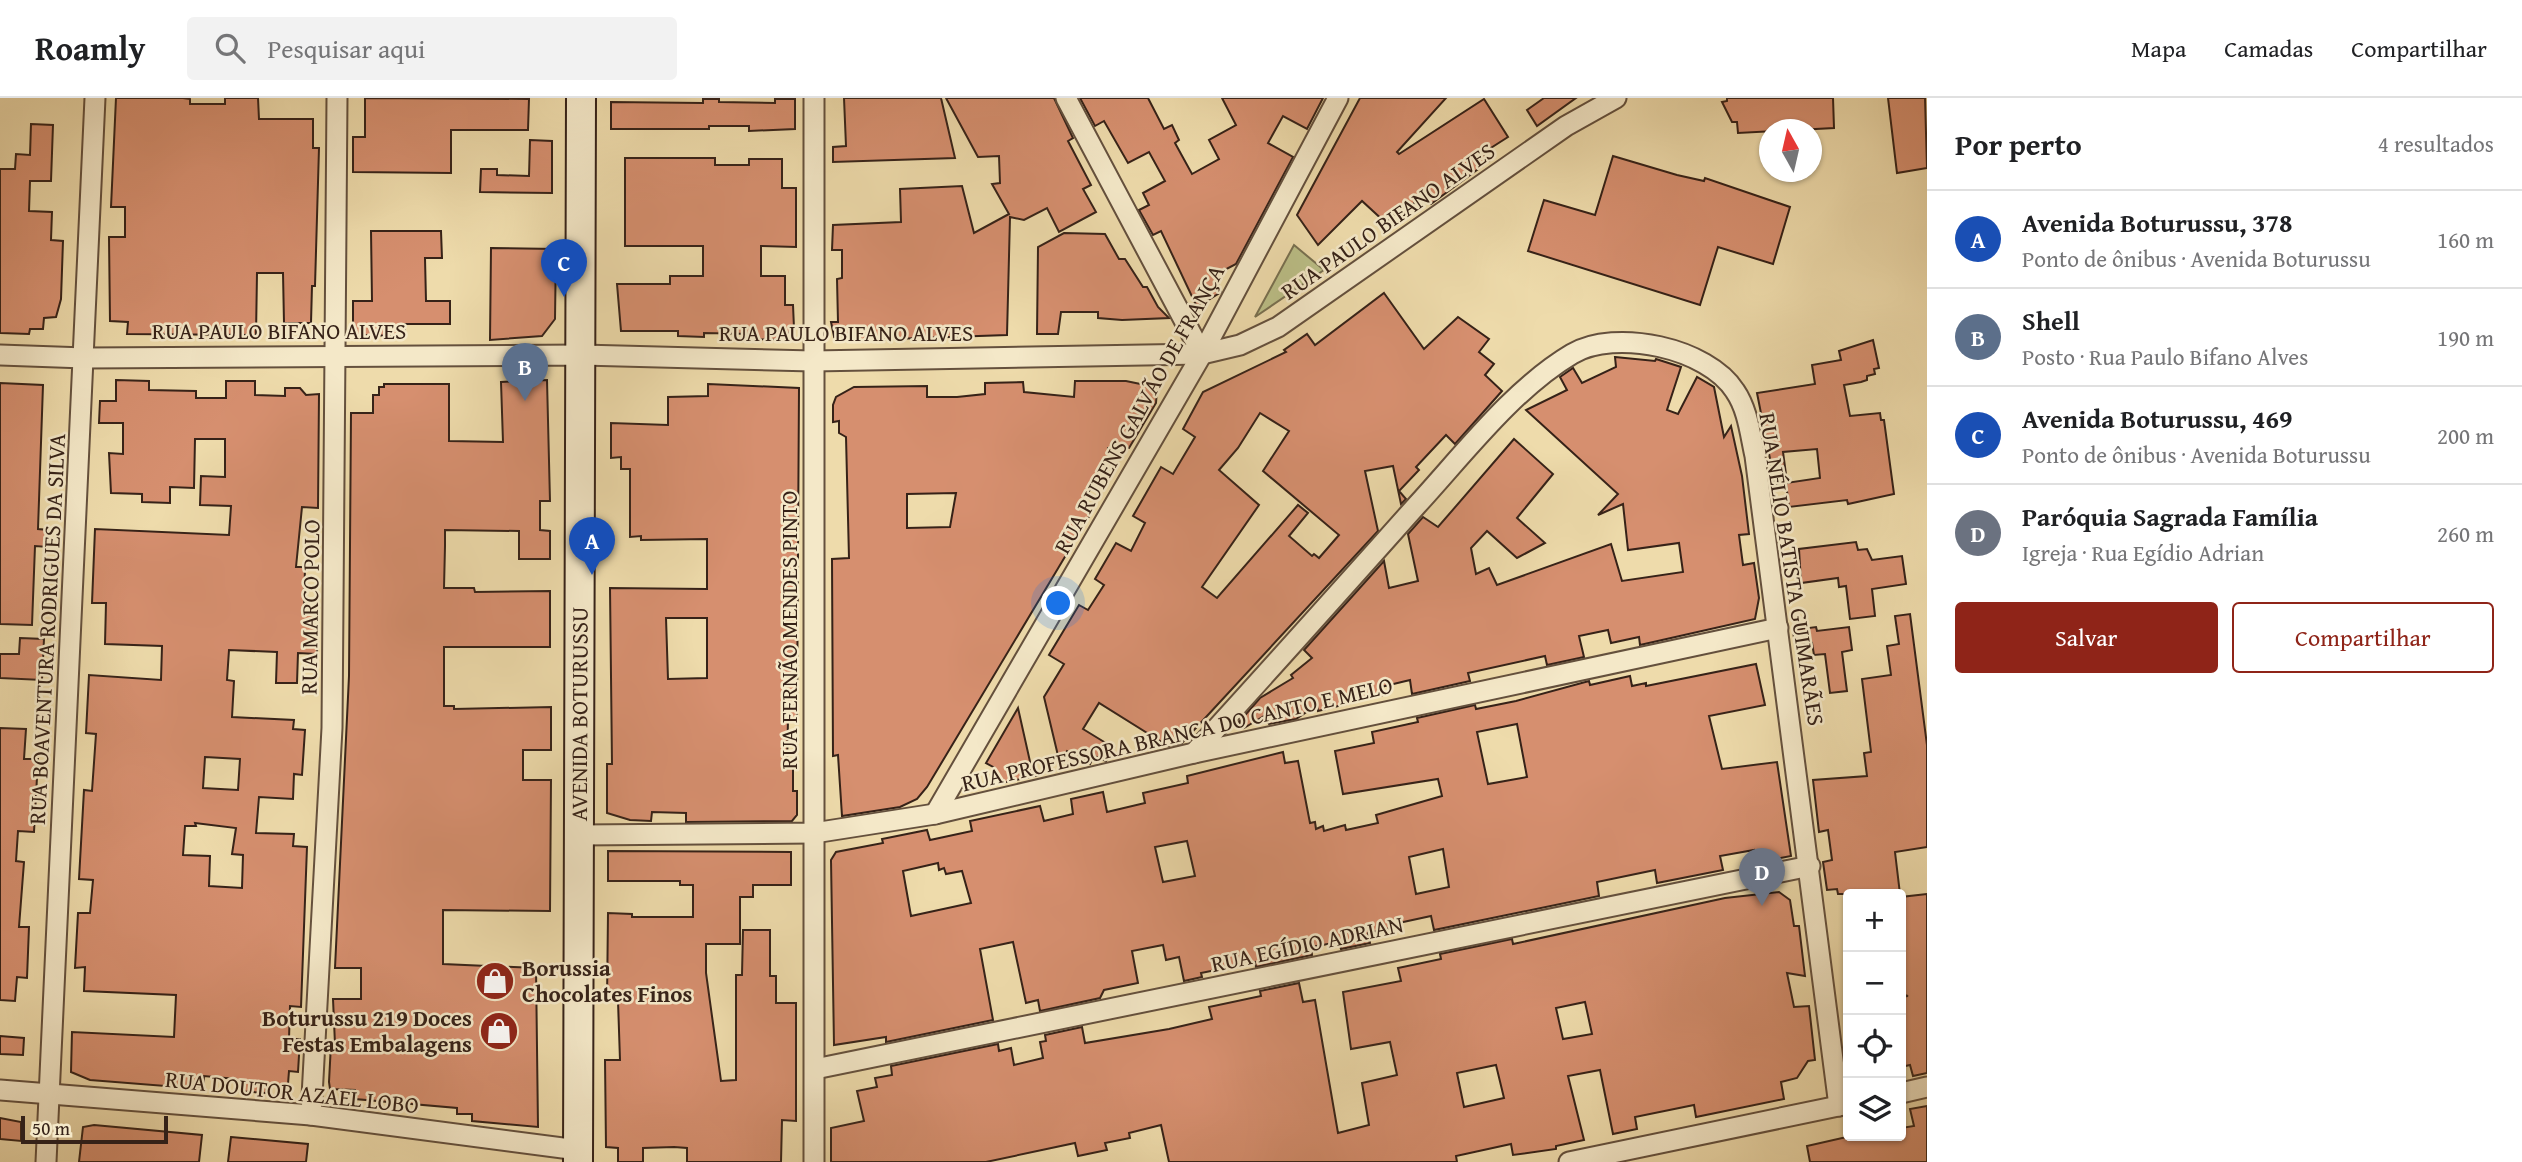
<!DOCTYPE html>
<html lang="pt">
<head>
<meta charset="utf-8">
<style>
	body { margin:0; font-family:"Gentium Book Plus",serif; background:#f2f2f2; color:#202124 }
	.controls { position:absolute; right:21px; bottom:21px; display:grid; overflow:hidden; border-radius:7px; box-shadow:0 2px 5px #0004 }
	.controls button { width:63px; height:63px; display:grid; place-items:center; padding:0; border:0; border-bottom:2px solid #e0e0e0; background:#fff; color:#202124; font:35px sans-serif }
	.compass { position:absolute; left:1759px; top:21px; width:63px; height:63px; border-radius:50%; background:#fff; box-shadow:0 2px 5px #0004; rotate:352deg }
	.scale { position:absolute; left:21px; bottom:18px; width:147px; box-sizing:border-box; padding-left:7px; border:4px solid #362218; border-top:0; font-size:19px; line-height:24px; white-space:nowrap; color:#362218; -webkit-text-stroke:5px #f4e8c8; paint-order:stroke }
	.you { position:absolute; left:1059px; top:506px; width:24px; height:24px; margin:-18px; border:5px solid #fff; border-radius:50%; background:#1a73e8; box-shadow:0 0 0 10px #1a73e833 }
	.badge { display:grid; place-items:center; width:46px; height:46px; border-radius:50%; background:#8f2418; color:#fff; font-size:23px; font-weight:700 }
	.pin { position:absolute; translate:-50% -58px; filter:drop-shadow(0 2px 4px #0008) }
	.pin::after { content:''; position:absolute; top:37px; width:24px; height:21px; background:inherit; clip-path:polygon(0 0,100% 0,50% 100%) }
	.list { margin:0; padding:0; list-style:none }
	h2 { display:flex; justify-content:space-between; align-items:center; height:91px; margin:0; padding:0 28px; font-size:30px }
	h2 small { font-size:23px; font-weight:400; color:#757577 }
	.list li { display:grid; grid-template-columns:46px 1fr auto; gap:21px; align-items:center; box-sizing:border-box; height:98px; padding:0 28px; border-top:2px solid #e0e0e0 }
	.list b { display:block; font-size:26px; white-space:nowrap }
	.list p { margin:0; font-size:23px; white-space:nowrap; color:#757577 }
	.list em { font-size:23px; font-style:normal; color:#757577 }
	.actions { display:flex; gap:14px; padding:21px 28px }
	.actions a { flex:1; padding:16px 0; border:2px solid #8f2418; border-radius:7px; text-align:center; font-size:24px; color:#8f2418 }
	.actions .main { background:#8f2418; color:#fff }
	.icon { flex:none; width:38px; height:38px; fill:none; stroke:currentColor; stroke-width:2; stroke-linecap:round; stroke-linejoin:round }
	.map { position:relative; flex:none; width:1927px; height:1064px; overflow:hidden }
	header { display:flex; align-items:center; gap:42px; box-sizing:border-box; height:98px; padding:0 35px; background:#fff; border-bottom:2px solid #e0e0e0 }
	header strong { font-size:33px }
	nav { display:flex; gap:38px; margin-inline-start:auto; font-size:24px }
	.search { width:490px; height:63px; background:#f2f2f2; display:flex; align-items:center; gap:18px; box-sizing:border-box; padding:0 24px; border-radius:7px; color:#757577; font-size:26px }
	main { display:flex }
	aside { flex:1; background:#fff }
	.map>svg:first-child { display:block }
	.green { fill:#bbbf87; stroke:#787050; stroke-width:2 }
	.building { fill:#d68f6f; stroke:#362218; stroke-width:2; fill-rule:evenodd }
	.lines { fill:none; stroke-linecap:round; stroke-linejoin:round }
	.street-casing { stroke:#64503d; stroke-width:23 }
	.secondary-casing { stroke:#362218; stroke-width:32 }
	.street { stroke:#f4e8c8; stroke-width:19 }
	.secondary { stroke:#f4e8c8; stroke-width:28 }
	.labels { text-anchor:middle; stroke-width:5; stroke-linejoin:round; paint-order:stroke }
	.street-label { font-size:23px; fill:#362218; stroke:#f4e8c8 }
	.poi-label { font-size:23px; font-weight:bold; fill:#362218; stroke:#f4e8c8; text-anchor:start }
</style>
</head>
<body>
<header>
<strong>Roamly</strong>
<div class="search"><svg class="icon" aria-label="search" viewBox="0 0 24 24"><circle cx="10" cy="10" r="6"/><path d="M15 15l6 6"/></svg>Pesquisar aqui</div>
<nav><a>Mapa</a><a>Camadas</a><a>Compartilhar</a></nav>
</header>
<main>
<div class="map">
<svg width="1927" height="1064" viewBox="0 0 1927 1064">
	<rect width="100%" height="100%" fill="#eedbab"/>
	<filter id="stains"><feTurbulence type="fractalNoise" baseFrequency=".00286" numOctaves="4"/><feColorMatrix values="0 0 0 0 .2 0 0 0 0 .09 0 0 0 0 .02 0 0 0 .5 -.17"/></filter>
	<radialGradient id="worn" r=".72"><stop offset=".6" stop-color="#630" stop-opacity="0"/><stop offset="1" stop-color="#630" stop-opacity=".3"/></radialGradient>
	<polygon class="green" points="1294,147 1324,172 1255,219"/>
	<g class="building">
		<polygon points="116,0 183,0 190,1 190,6 225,6 225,0 258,0 259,21 313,21 313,50 319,50 315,188 312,188 311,225 284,225 283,175 257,175 256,237 127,236 128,224 110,223 109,139 125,139 125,109 111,109"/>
		<polygon points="365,0 529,1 528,32 451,32 451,75 353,74 353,39 365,39"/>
		<polygon points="844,0 941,0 955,60 833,64 833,49 846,48"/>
		<polygon points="946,0 1054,0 1073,40 1068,43 1091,87 1083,91 1096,114 1059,134 1047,110 1024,122 1010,119 1007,237 835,243 831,224 838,224 837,181 842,180 842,152 832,152 833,127 901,124 900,91 962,88 974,135 1009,116 992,86 1000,85 999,58 978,59"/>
		<polygon points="1080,0 1148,0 1164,31 1172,27 1179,42 1175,45 1192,76 1219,61 1209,42 1236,27 1222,0 1323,0 1307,31 1283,18 1268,45 1293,59 1236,166 1215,177 1221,194 1197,209 1161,133 1153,137 1139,112 1149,107 1143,95 1165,83 1149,54 1128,65 1104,23 1095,28"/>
		<polygon points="1360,0 1446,0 1397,54 1399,56 1484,1 1508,39 1483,55 1489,63 1431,106 1424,99 1417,106 1415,104 1401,121 1395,116 1386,125 1362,103 1318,147 1297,117"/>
		<polygon points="1544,0 1576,0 1537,28 1527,12"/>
		<polygon points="1727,0 1833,0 1834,30 1738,35 1737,24 1732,24 1722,4 1727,3"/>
		<polygon points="1888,0 1925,0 1927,70 1897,75"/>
		<polygon points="703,1 719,1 719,4 775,5 775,1 795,1 795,31 749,33 749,28 709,28 709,31 611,31 611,4 703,5"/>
		<polygon points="31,26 53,27 51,83 30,83 29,113 52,114 51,142 63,143 61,201 56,219 44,220 43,231 30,231 29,236 0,235 0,71 15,71 16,56 30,57"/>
		<polygon points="530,42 552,43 552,95 480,94 481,71 497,71 497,77 529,78"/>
		<polygon points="1613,58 1677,77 1704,83 1705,80 1790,109 1773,166 1718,149 1700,207 1528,153 1544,102 1595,117"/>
		<polygon points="625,60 715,60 715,67 749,67 749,61 782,61 782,90 796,90 796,149 761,148 761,178 785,178 785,207 793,207 794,230 781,242 753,241 753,236 704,235 704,239 678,238 678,233 621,233 617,186 670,186 670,178 703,178 703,148 625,148"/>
		<polygon points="371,133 441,133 442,160 425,160 426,203 450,203 450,226 404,226 405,238 358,237 353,224 353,203 372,203"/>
		<polygon points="1064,135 1105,136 1119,161 1125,161 1143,189 1147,189 1158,209 1169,220 1122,222 1098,220 1098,214 1061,214 1058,236 1037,236 1038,149"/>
		<polygon points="491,150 556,151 555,221 542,238 490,242"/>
		<path d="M1384 195 1424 251 1458 219 1489 241 1479 254 1494 266 1485 277 1502 293 1455 346 1446 337 1416 369 1419 372 1399 393 1406 401 1401 406 1393 368 1365 373 1378 433 1182 645 1168 648 1099 605 1083 631 1114 650 1106 663 1094 658 1090 666 1067 653 1060 666 1044 599 1064 566 1049 557 1079 507 1088 512 1104 487 1095 481 1116 445 1131 453 1145 425 1133 418 1161 369 1173 376 1195 339 1183 331 1203 294 1286 254 1284 252 1307 236 1315 247ZM1260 315 1289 333 1263 373 1339 437 1319 460 1314 456 1312 458 1289 438 1308 415 1298 407 1217 500 1202 489 1259 407 1219 372 1238 350Z"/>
		<polygon points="1873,242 1879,270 1874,271 1875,276 1867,278 1867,282 1861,284 1844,287 1850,318 1880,315 1881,322 1884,322 1894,396 1848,406 1847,402 1789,409 1786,385 1820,380 1817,351 1783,354 1787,384 1775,386 1757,295 1815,286 1812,267 1841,262 1839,253"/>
		<polygon points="1615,259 1655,263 1656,261 1681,269 1667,312 1678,316 1697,279 1714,289 1724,339 1731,328 1742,378 1749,436 1739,437 1743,467 1754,465 1759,500 1755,521 1640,547 1639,539 1611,545 1608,532 1579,538 1584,559 1547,567 1545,558 1468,575 1470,583 1412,596 1410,582 1381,589 1383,597 1318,613 1317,607 1296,621 1269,626 1264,618 1244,630 1239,624 1260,600 1293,580 1291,577 1312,560 1304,552 1384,463 1389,490 1418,483 1408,436 1423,419 1438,429 1514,341 1553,376 1517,420 1545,445 1517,460 1487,433 1471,450 1476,476 1489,470 1497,487 1611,446 1622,483 1683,474 1679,445 1628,452 1623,406 1598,417 1618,396 1526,312 1567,292 1560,279 1573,270 1582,285 1616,269"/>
		<path d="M116 282 149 283V292L196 293V300H226V283H255V297L285 298V290H300L306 297 319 296 318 410 302 409 296 469H305L304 513H318L317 556 298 555 297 585H276L277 554 229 552 227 582 234 583 232 619 294 622 293 631 305 632 302 677 294 676 293 701 259 699 256 735 294 736 293 748 307 749 301 909 290 908 289 941H300L298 974 289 973 288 986H267L266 995 235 993 236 981 204 978 203 991 90 982 71 974 72 934 174 939 176 897 84 893 85 869 75 870 78 815H90L93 782 79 781 84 692 92 693 96 636 86 635 89 577 161 582 162 548 105 546 106 505H92L95 431 229 437 231 408 200 407 201 378 225 379V341H195L194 390 170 389V405L142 404V396L111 395 109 355 123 356V325H99L100 303H116ZM205 659 240 661 238 692 203 690ZM195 725 236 730 232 756 243 757 242 790 209 788 210 758 183 757 185 728H196Z"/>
		<polygon points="547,282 550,403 540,403 540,432 550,433 550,461 519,461 519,433 445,432 445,448 444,490 474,490 475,494 550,493 550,549 444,549 444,608 454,608 454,611 551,609 551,652 523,652 523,682 551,682 550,813 443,812 443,866 536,870 538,1029 472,1023 472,1016 457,1016 457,1010 355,1001 355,992 330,991 329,984 331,946 335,946 333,901 361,901 361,870 335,870 349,578 351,315 373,315 373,297 379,297 379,289 384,289 384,286 449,286 449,343 503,344 501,284"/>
		<path d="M1075 283H1126L1150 288 1157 292 1156 305 1129 350H1108V359L1082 406 1093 412 927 689 917 701 900 709 842 718 838 657 833 658 832 461 849 460 846 339 839 335V323L833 324V307L836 299 854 289 927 288V299H957L985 296V285L1023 284 1024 294 1074 299ZM956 395 950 429 907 430V396Z"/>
		<polygon points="0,285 43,287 38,431 49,432 48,449 35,448 32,527 0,526"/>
		<path d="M708 286 799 290 797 622 788 621 787 670H793V693H797V717L792 723 686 724V715L652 714 651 723 630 722 607 715V666H612L610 490 707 491V441L641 442V438L630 439V371H621V359L611 360V325L668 327V299L708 298ZM666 520H707V580L668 581Z"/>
		<polygon points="1856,444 1858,452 1867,451 1872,462 1902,458 1906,486 1872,491 1875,518 1850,521 1846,488 1839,489 1838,480 1801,485 1799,451"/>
		<polygon points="1910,516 1927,647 1927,749 1895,754 1900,796 1838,796 1837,791 1827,792 1823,764 1832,762 1828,732 1819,734 1813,682 1867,678 1864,655 1871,654 1862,581 1891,577 1887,548 1899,546 1895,518"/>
		<polygon points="1816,529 1817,533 1849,529 1852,552 1842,554 1847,593 1830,595 1825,556 1814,557 1812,545 1795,548 1793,532"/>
		<polygon points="20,540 44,541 42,582 0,580 0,556 19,556"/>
		<path d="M1756 566 1765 607 1709 618 1722 671 1777 664 1791 758 1756 765 1754 752 1720 758 1723 772 1657 785 1655 772 1597 784 1599 798 1434 832 1431 818 1394 826 1395 829 1368 835 1370 845 1341 851 1339 844 1311 849 1312 857 1256 869 1255 864 1201 875 1202 879 1184 883 1179 859 1166 862 1163 847 1132 853 1138 885 1104 892 1100 900 1040 913 1038 902 1026 905 1013 844 980 851 993 922 886 944V939L834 947 831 762 836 754 883 745 882 741 927 732 930 742 972 733 970 723 1040 708 1044 723 1073 716 1071 701 1103 694 1107 714 1145 705 1143 695 1188 685 1187 678 1283 654 1285 665 1298 663 1310 725 1315 724 1316 731 1323 728 1324 733 1345 727 1346 732 1378 725 1376 717 1442 698 1438 681 1343 696 1335 653 1374 645 1372 634 1418 624 1417 620 1475 607 1476 611 1516 603 1589 583 1590 587 1630 578 1632 588 1646 585V588ZM1517 626 1527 679 1488 686 1477 634ZM1187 743 1195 778 1163 784 1155 749ZM1443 751 1449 789 1416 796 1409 759ZM938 765 939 772 944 770 946 776 962 773 971 805 911 818 903 773Z"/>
		<polygon points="1018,610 1031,668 1026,669 1039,677 1002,685 994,679 995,670 986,665"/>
		<polygon points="0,630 26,631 24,661 38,661 34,734 18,733 16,763 24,764 19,829 29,829 27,880 17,879 15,903 0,902"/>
		<polygon points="608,753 791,754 791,787 753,787 753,799 740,799 740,846 706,846 706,875 721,983 736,982 736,877 742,877 743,832 770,832 770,878 776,878 776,905 796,905 796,1023 782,1022 781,1064 687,1064 687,1050 674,1049 643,1050 643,1064 618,1064 618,1050 606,1049 605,962 620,962 618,903 607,903 608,815 632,816 632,819 693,819 693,787 680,787 680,783 608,783"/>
		<path d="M1779 794 1790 802 1794 828H1799L1805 878 1787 875 1794 909 1809 908 1815 962 1808 963 1797 980 1781 984 1784 1001 1696 1019 1694 1007 1635 1019 1637 1031 1613 1036 1600 972 1568 978 1584 1042 1556 1048V1051L1513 1057 1511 1046 1456 1058 1457 1064H1169L1161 1027 1129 1035 1130 1040 1105 1045 1107 1052 1078 1058 1075 1045 986 1064H831V1030L864 1023 857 993 877 989 875 980 892 977 891 968 998 946 999 953 1011 950 1014 967 1043 960 1040 944 1046 943 1045 937 1082 929 1085 945 1169 931 1212 921 1209 909 1261 898 1260 893 1299 885 1303 904 1315 902 1338 1035 1369 1027 1362 985 1397 977 1390 944 1351 951 1343 894 1401 883 1398 870 1441 861 1440 856 1512 841 1513 846 1725 800ZM1585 904 1592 936 1563 941 1556 910ZM1496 967 1504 1000 1464 1009 1457 975Z"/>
		<polygon points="1927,796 1927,975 1913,978 1910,967 1901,969 1901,899 1908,898 1901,896 1901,799"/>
		<polygon points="0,938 24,940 23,957 0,956"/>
		<polygon points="1927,1008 1927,1064 1810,1064 1807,1048 1851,1038 1901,1038 1901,1030 1914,1028 1910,1011"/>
		<polygon points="0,1020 21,1024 21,1043 0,1041"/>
		<polygon points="94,1027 202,1037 199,1064 79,1064 83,1029"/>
		<polygon points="231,1039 308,1046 306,1064 228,1064"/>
	</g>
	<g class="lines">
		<g class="street-casing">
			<g id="street">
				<polyline points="814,0 814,1064"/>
				<polyline points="1066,0 1202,256"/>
				<polyline points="0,257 85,260 582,257 813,263 1202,256 1240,247 1278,229 1566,28 1616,0"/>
				<path d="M1194 655C1269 573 1343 490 1417 407 1463 357 1513 291 1572 256 1615 230 1708 250 1735 293 1748 312 1750 336 1755 358L1839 1008"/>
				<polyline points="935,716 1202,256 1338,0"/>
				<polyline points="580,737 814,735 935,716 1194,655 1778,530"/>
				<polyline points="815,971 1810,768"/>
				<polyline points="0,992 311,1017 578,1052"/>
				<polyline points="1901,995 1927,989"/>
				<polyline points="311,1017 332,630 337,0"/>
				<polyline points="46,1064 95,0"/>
				<polyline points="1569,1064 1848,1006"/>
			</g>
		</g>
		<g class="secondary-casing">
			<g id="secondary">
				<path id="s1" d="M578 1064 581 0"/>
			</g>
		</g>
		<use href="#street" class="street"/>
		<use href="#secondary" class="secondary"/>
	</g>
	<defs>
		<g id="shop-disc" transform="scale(2.0125)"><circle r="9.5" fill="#8f2418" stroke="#f4e8c8"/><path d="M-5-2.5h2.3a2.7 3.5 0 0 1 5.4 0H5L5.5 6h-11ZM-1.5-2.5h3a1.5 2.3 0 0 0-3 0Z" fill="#fff"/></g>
	</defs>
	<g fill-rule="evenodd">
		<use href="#shop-disc" x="495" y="883"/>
		<use href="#shop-disc" x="499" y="933"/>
	</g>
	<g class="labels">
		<g class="street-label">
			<text transform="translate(1388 123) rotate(-35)" y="8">RUA PAULO BIFANO ALVES</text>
			<text x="279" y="241">RUA PAULO BIFANO ALVES</text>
			<text x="846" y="243">RUA PAULO BIFANO ALVES</text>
			<text transform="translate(1139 311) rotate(-61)" y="8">RUA RUBENS GALVÃO DE FRANÇA</text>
			<text transform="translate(1792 471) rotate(81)" y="8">RUA NÉLIO BATISTA GUIMARÃES</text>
			<text transform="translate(310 509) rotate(-89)" y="8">RUA MARCO POLO</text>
			<text transform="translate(47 531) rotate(-87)" y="8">RUA BOAVENTURA RODRIGUES DA SILVA</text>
			<text transform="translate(789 532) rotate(-90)" y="8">RUA FERNÃO MENDES PINTO</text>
			<text dy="8" stroke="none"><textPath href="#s1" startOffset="448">AVENIDA BOTURUSSU</textPath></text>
			<text transform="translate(1177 636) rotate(-13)" y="8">RUA PROFESSORA BRANCA DO CANTO E MELO</text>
			<text transform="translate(1307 846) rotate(-12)" y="8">RUA EGÍDIO ADRIAN</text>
			<text transform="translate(292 994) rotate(6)" y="8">RUA DOUTOR AZAEL LOBO</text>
		</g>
		<g class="poi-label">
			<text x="522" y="878">Borussia<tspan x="522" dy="26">Chocolates Finos</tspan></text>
			<text x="472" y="928" text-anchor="end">Boturussu 219 Doces<tspan x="472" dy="26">Festas Embalagens</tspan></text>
		</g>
	</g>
	<rect width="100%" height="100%" filter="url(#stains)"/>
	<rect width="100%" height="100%" fill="url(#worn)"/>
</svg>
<div class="controls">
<button>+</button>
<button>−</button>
<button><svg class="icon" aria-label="locate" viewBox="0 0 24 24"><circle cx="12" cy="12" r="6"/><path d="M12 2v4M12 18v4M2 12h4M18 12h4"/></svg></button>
<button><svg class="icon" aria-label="layers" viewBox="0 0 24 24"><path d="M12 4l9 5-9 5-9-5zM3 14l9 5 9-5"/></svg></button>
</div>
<svg class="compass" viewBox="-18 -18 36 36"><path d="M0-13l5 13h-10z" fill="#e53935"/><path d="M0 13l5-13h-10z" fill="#757577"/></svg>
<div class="scale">50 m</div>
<div class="you"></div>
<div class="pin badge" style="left:592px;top:477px;background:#1a4fb4">A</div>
<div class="pin badge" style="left:525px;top:303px;background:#5c6f8a">B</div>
<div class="pin badge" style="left:564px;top:199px;background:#1a4fb4">C</div>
<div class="pin badge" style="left:1762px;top:808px;background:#6b7280">D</div>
</div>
<aside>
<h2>Por perto<small>4 resultados</small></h2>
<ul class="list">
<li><span class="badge" style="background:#1a4fb4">A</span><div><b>Avenida Boturussu, 378</b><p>Ponto de ônibus · Avenida Boturussu</p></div><em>160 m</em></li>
<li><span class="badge" style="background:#5c6f8a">B</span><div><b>Shell</b><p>Posto · Rua Paulo Bifano Alves</p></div><em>190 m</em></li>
<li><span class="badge" style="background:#1a4fb4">C</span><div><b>Avenida Boturussu, 469</b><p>Ponto de ônibus · Avenida Boturussu</p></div><em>200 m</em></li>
<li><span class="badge" style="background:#6b7280">D</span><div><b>Paróquia Sagrada Família</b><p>Igreja · Rua Egídio Adrian</p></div><em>260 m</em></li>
</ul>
<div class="actions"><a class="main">Salvar</a><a>Compartilhar</a></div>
</aside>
</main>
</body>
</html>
